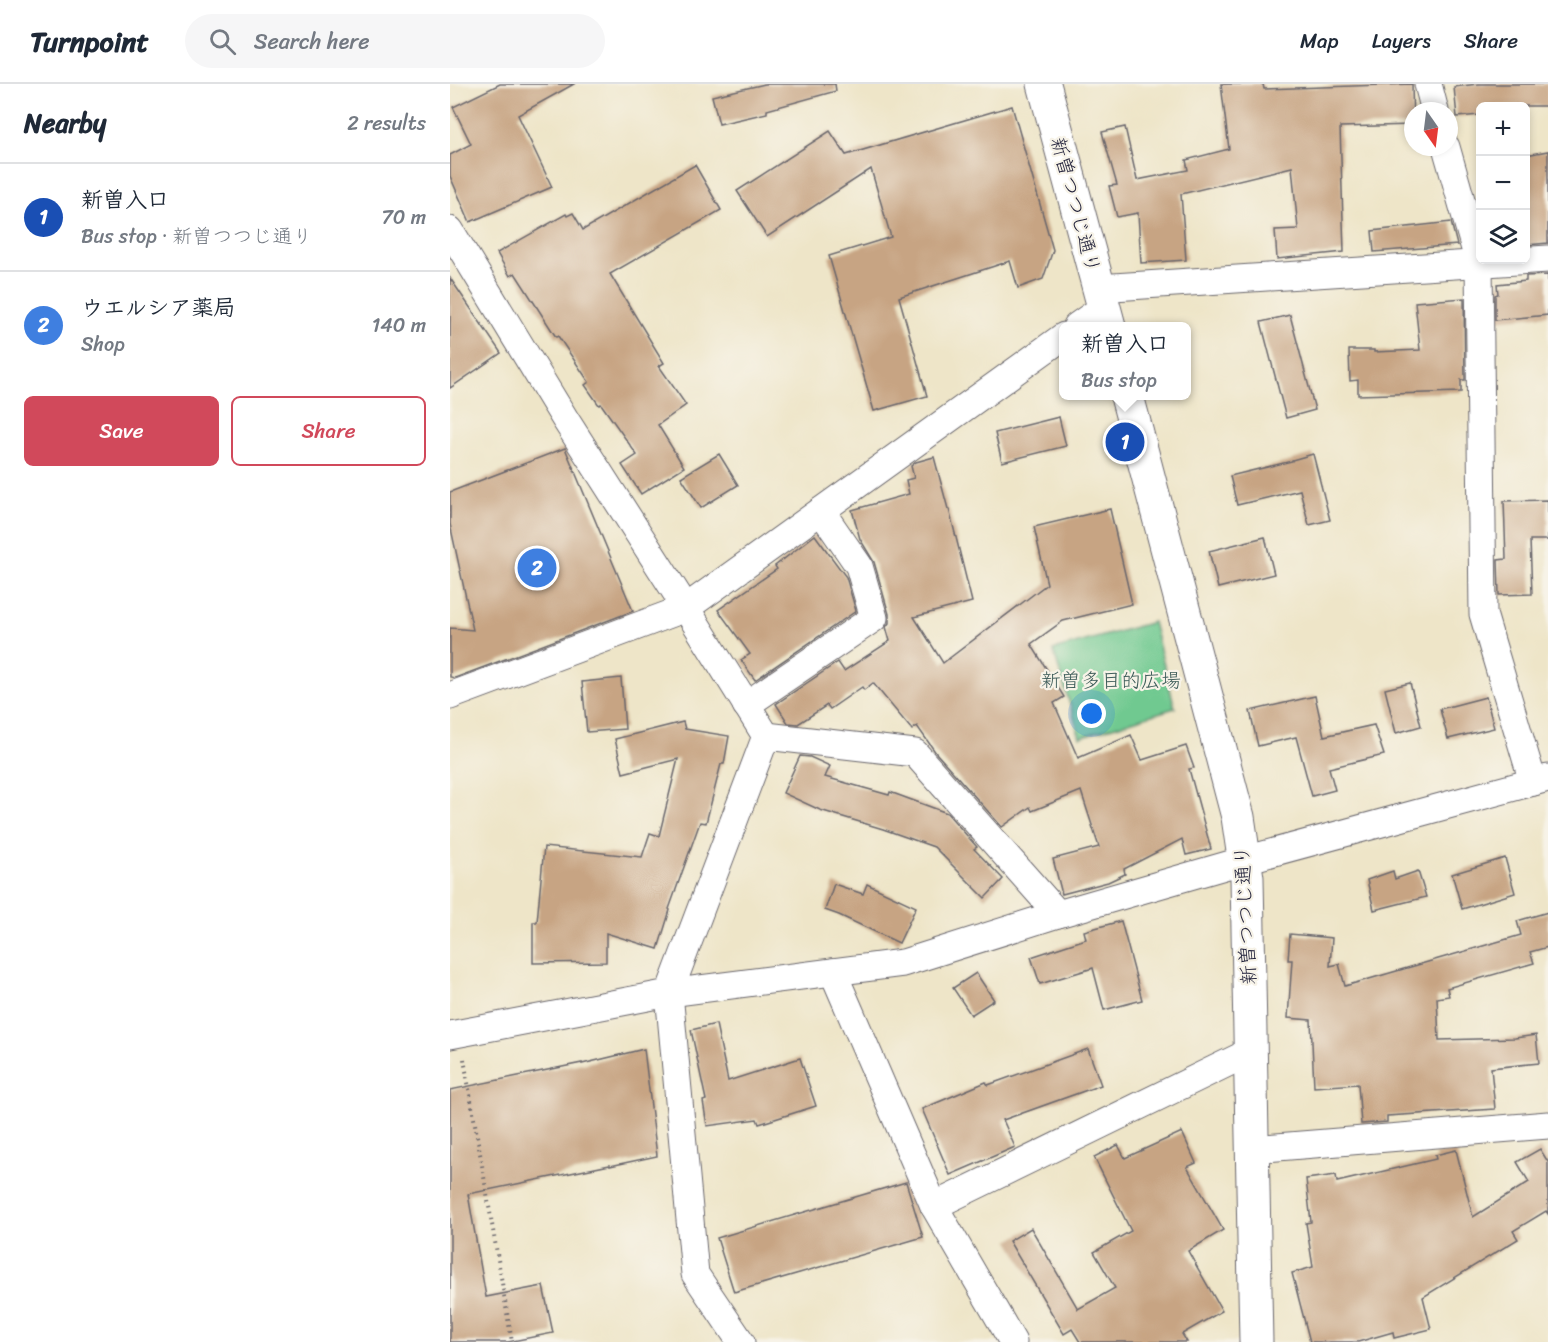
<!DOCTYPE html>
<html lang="en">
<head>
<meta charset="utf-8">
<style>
	body { margin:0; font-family:Sriracha,"Klee One",sans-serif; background:#f6f6f7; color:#1f2937 }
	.controls { position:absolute; right:18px; top:18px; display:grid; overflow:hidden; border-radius:9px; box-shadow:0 3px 9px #0003 }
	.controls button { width:54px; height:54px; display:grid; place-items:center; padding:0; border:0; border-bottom:2px solid #e0e1e3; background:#fff; color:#1f2937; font:30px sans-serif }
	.compass { position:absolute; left:954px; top:18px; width:54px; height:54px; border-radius:50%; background:#fff; box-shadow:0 3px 9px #0003; rotate:166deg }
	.you { position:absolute; left:642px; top:630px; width:21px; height:21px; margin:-15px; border:4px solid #fff; border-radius:50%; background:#1a73e8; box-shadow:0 0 0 9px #1a73e833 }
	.badge { display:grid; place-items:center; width:39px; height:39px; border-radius:50%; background:#d1495b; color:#fff; font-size:20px; font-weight:700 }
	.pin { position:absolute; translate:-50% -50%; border:3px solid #fff; box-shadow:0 2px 6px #0006 }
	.popup { position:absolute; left:609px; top:238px; width:132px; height:78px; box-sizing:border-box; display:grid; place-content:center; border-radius:9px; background:#fff; filter:drop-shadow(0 2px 4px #0005); font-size:20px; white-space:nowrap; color:#747a83 }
	.popup b { font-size:22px; color:#1f2937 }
	.popup::after { content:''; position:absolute; left:50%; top:100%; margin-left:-12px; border:12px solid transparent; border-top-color:#fff }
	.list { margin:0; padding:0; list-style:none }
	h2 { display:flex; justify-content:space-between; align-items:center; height:78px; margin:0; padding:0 24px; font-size:26px }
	h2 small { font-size:20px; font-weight:400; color:#747a83 }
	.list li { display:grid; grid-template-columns:39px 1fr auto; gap:18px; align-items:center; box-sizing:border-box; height:108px; padding:0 24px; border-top:2px solid #e0e1e3 }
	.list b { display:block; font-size:22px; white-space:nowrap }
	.list p { margin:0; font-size:20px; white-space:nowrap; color:#747a83 }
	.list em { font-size:20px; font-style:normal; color:#747a83 }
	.actions { display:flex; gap:12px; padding:18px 24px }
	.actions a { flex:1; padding:14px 0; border:2px solid #d1495b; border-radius:9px; text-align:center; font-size:21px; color:#d1495b }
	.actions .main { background:#d1495b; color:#fff }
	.icon { flex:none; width:33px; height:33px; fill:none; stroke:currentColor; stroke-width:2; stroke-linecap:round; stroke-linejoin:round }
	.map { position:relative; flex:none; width:1098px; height:1258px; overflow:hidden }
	header { display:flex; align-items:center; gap:36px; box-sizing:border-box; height:84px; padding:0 30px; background:#fff; border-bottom:2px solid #e0e1e3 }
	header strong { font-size:28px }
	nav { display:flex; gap:33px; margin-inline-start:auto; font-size:21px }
	.search { width:420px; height:54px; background:#f6f6f7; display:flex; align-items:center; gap:15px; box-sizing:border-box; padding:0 21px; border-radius:33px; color:#747a83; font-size:22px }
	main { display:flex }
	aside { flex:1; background:#fff }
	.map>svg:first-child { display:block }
	.green { fill:#6fc990; stroke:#487666; stroke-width:1.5 }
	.building { fill:#c7a483 }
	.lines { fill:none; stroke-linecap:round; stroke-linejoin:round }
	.street-casing { stroke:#69666c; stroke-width:29 }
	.secondary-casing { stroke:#69666c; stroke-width:35 }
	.path { stroke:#69666c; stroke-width:4; stroke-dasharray:1.5 4.5; stroke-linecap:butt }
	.street { stroke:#fff; stroke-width:27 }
	.secondary { stroke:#fff; stroke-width:33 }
	.labels { text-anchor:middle; stroke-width:4.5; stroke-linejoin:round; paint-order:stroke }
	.street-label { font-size:20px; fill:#22223b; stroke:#f7f3e8 }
	.park-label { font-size:20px; fill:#3d5c59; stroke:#f7f3e8 }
</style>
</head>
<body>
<header>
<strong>Turnpoint</strong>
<div class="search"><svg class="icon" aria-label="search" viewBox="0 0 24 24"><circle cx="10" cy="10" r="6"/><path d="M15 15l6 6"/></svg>Search here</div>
<nav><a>Map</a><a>Layers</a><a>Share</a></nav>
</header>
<main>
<aside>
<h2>Nearby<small>2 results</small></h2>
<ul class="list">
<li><span class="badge" style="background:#1a4fb4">1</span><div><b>新曽入口</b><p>Bus stop · 新曽つつじ通り</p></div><em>70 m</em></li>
<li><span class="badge" style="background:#3f7fe0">2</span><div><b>ウエルシア薬局</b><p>Shop</p></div><em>140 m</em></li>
</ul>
<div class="actions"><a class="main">Save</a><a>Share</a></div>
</aside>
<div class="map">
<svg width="1098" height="1258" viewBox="0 0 1098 1258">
	<rect width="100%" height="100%" fill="#f7f3e8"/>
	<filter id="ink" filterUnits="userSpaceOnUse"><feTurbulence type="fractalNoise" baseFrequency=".0167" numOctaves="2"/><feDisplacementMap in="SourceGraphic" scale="12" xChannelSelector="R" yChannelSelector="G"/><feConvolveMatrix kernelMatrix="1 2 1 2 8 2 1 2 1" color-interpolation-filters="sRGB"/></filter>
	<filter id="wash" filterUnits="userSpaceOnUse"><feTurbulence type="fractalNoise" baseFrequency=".008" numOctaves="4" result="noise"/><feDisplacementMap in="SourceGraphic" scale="24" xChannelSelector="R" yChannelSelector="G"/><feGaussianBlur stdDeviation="1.35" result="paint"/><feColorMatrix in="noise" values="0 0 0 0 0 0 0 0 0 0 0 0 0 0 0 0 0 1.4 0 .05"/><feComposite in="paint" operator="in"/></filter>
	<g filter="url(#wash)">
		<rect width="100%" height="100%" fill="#eee5c8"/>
		<polygon class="green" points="703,538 725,624 630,653 603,566"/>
		<g id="blocks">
			<g class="building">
				<polygon points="50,0 124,0 68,31 102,103 20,138 0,92 0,71 21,60 3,23"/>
				<polygon points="315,0 385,0 386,7 317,26 317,29 269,40 262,12"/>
				<polygon points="771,0 813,0 814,5 962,0 963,41 890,43 894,168 827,175 825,146 848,145 842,83 731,110 736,176 691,179 688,129 667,133 659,102 667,101 652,48 675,43 687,96 738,86 736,76 779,65"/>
				<polygon points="1028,0 1098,0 1098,22 1030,22 1030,31 1007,33 1004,3"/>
				<polygon points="562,22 603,166 593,195 568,204 560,177 449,213 477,312 424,327 379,172 441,153 421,85 317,153 287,107 380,47 396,71"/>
				<polygon points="1098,67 1098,159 1076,161 1076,71"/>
				<polygon points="245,81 271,126 160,190 214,279 209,282 236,321 208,341 234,383 191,410 172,381 187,371 151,320 149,321 135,301 139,298 108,252 106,253 65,189 60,192 47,169 116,130 117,132 123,129 133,146"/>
				<polygon points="1001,138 1007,161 924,168 922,147"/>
				<polygon points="1098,191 1098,231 1045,236 1045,211 1048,210 1047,200 1076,197 1076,192"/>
				<polygon points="0,194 51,269 0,304"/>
				<polygon points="1014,214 1015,296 1011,296 1011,308 908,311 908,296 900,297 899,266 924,266 924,268 970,266 965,218"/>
				<polygon points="840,231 865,326 836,334 811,238"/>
				<polygon points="609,333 616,362 552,378 545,349"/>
				<polygon points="115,364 183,527 5,594 0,593 0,544 23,546 0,440 0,408"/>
				<polygon points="269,370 288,401 251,424 231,393"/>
				<polygon points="863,370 880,436 859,441 850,406 787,421 780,392 842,377 842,376"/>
				<polygon points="484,373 498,425 499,425 522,518 464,533 493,579 597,500 584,443 660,425 682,520 613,537 581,560 614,613 604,619 628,674 681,651 692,676 736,662 744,684 739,685 761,765 736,771 732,755 674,785 675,790 658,798 612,810 603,775 649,763 631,707 582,727 580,723 552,743 486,669 467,642 462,646 423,599 414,606 412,603 380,625 377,621 348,640 338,639 326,620 388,578 394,587 440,557 436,543 439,539 439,530 424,478 410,455 402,426 459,410 456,396 464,394 461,382 466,378"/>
				<polygon points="1098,416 1098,456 1080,456 1082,510 1049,511 1048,476 1056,475 1054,417"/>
				<polygon points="365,451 396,493 406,527 305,596 291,576 300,570 268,526 327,485 325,482"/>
				<polygon points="815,453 824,490 768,504 759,467"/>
				<polygon points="171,594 175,645 137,648 132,598"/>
				<polygon points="960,599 971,642 946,649 935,605"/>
				<polygon points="865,612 874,652 924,641 934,671 879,684 885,706 862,712 846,653 808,662 800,627"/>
				<polygon points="1036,613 1044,644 998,655 990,625"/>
				<polygon points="233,638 235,645 279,652 274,680 271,680 256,739 250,738 219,825 220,826 208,865 156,849 156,878 83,879 83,838 87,838 94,763 192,773 200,749 209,752 228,675 173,689 165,655"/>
				<polygon points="350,672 360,673 380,682 375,693 439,711 440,708 497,729 527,763 524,765 553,795 535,814 484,763 433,745 370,726 333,709"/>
				<polygon points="1055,774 1065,809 1012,825 1002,790"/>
				<polygon points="943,787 945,795 968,787 976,813 924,826 917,796"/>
				<polygon points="384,800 413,810 417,800 466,823 449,859 389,831 375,826"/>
				<polygon points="1098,828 1098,863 1080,868 1084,879 997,904 999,912 987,914 989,956 1065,954 1086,951 1089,979 1041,984 1045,1025 937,1032 937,1038 911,1040 908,1000 864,1003 861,936 838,934 842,876 838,876 840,850 882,854 880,882 889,880 895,902 1071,851 1067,837"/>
				<polygon points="671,837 692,916 654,926 643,884 590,900 581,873 636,855 634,847"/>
				<polygon points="526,889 544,916 521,931 503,904"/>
				<polygon points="266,940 278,997 350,974 366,1022 309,1040 307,1035 257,1042 253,1017 256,1016 241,946"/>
				<polygon points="194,965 207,1072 160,1082 160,1081 18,1110 36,1213 93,1202 103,1249 58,1258 0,1258 0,1006 132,979 132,980"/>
				<polygon points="638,965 651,1001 553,1036 565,1063 500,1091 472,1025 536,998 538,1001"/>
				<polygon points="732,1048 746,1079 737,1083 773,1146 738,1167 772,1227 732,1250 737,1258 630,1258 622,1245 614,1250 559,1157 581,1144 628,1225 665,1204 644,1168 681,1147 644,1073 668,1061 675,1074"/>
				<polygon points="1090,1065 1098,1078 1098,1130 1096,1127 1063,1147 1068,1155 973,1213 981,1245 944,1254 943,1248 908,1258 860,1258 842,1189 863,1183 856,1139 861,1138 856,1095 886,1091 887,1098 986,1075 985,1071 1006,1066 1023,1133 1079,1098 1067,1078"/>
				<polygon points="456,1098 473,1153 284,1208 267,1154"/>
			</g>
		</g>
	</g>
	<g filter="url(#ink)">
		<use href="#blocks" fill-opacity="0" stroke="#69666c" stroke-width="1.5"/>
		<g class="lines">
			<g class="street-casing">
				<g id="street">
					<polyline points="978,0 985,27"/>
					<polyline points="996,63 1029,179 1033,530 1083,698"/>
					<polyline points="0,146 115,335 236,524 316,652 219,909 453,879 608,830 795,776 1098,694"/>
					<polyline points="648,204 1098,175"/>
					<polyline points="627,242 654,223"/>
					<polyline points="0,612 236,524 614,252"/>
					<polyline points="296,621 424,534 409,482 371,427"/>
					<polyline points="316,652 465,669 608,830"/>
					<polyline points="383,888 484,1122 563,1258"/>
					<polyline points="0,951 219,909 245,1190 291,1258"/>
					<polyline points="802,1065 1098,1041"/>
					<polyline points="484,1122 800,968"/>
				</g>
			</g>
			<g class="secondary-casing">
				<g id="secondary">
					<polyline points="594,0 659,242"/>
					<polyline points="677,312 788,733 797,794 806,1258"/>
				</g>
			</g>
			<polyline class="path" points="14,975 62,1258"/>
			<use href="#street" class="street"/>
			<use href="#secondary" class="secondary"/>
		</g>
	</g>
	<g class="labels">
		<g class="street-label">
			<text transform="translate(626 121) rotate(75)" y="7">新曽つつじ通り</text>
			<text transform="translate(795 831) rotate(-93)" y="7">新曽つつじ通り</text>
		</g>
		<g class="park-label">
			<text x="661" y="603">新曽多目的広場</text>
		</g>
	</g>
</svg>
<div class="controls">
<button>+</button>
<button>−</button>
<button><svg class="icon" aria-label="layers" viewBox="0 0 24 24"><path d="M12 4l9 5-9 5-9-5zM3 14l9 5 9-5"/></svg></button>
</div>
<svg class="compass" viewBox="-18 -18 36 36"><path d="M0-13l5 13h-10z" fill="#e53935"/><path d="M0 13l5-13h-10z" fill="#747a83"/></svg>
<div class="you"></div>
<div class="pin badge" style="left:675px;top:358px;background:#1a4fb4">1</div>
<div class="popup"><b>新曽入口</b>Bus stop</div>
<div class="pin badge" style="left:87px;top:484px;background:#3f7fe0">2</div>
</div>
</main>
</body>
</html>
